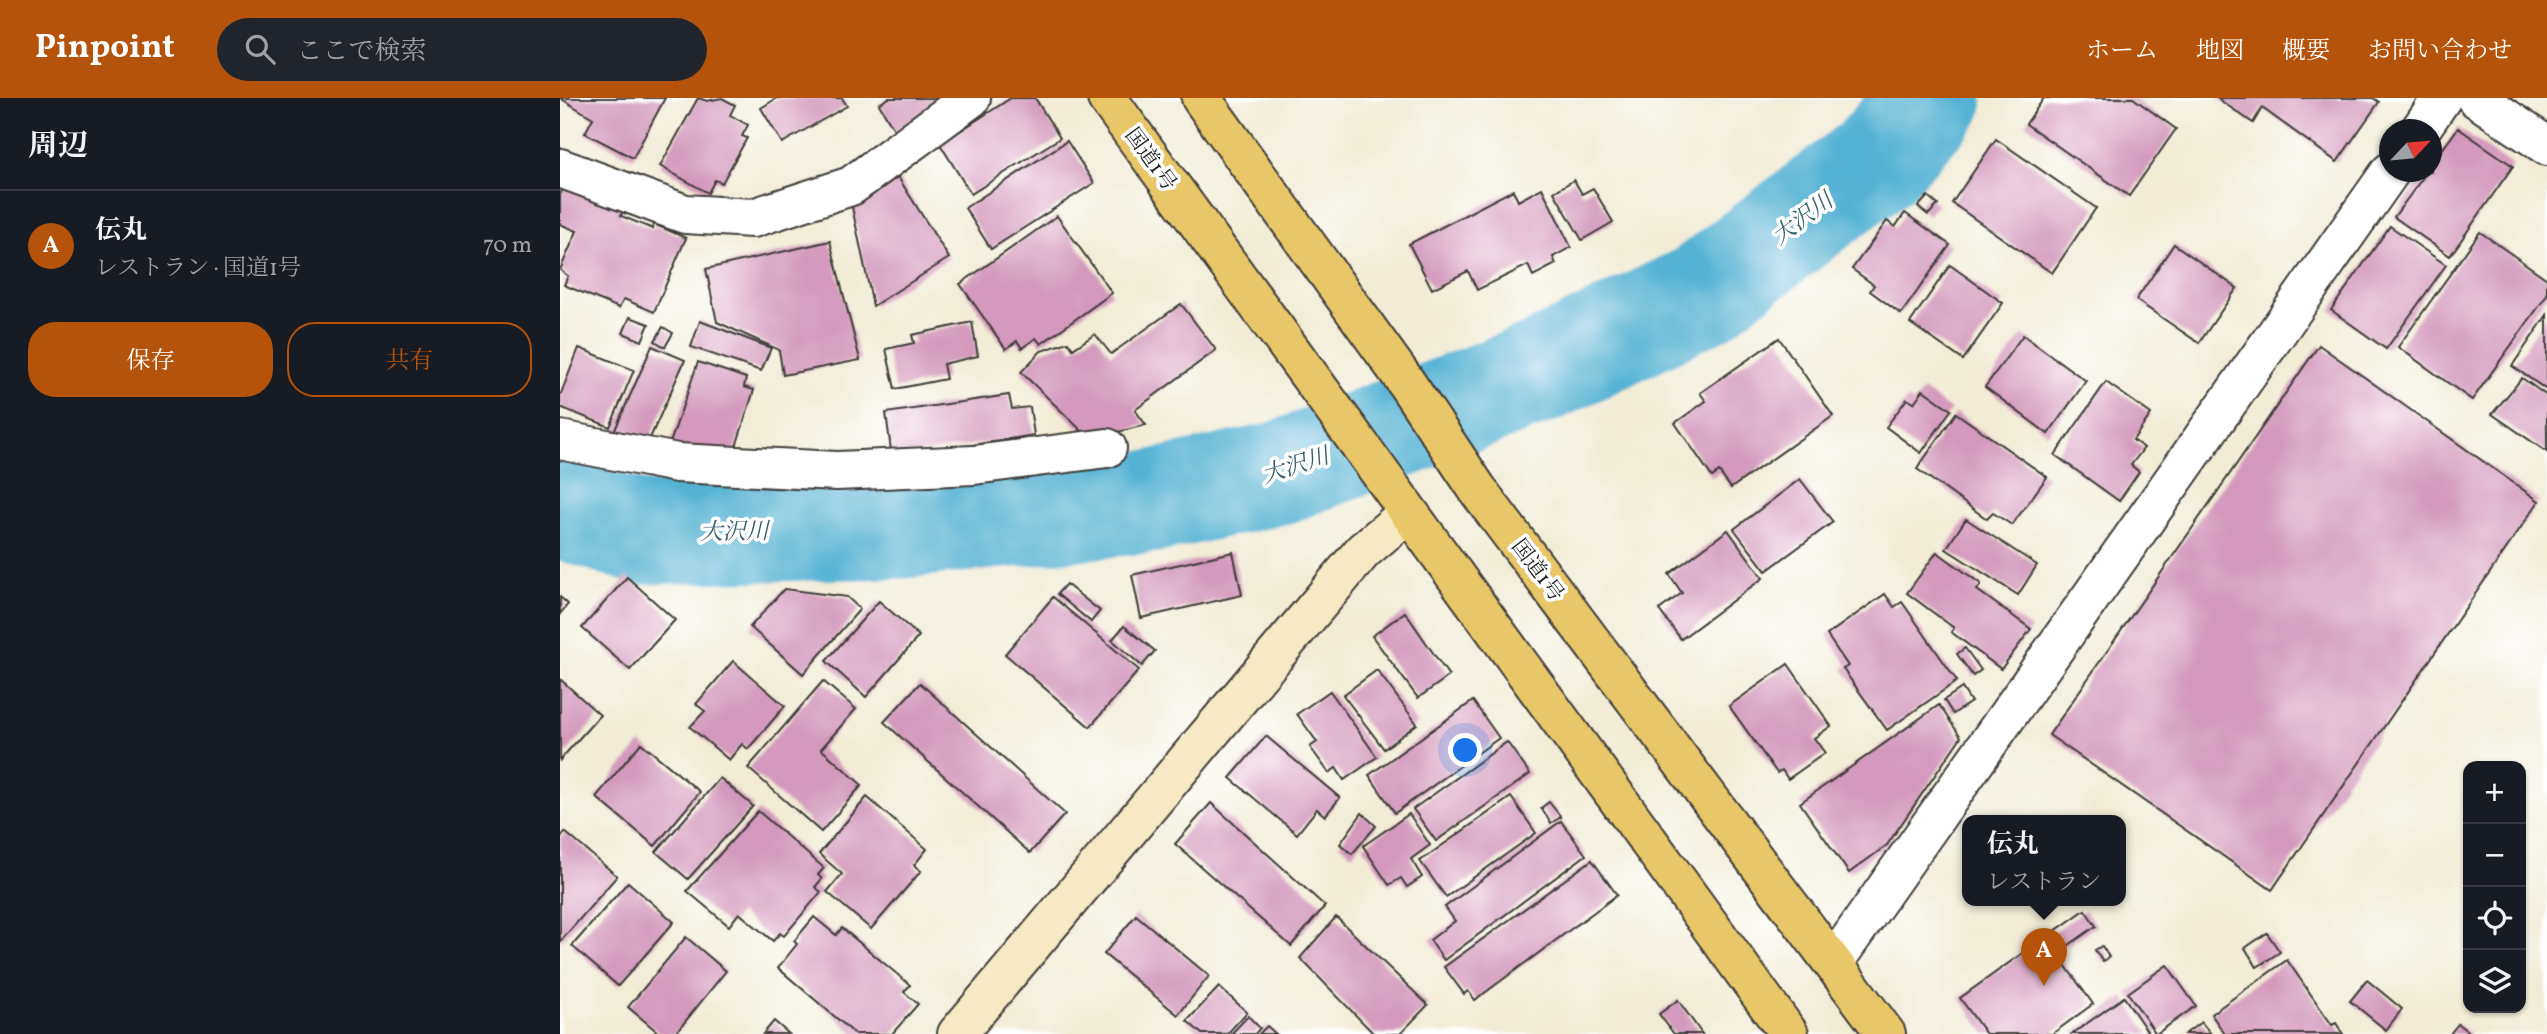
<!DOCTYPE html>
<html lang="ja">
<head>
<meta charset="utf-8">
<style>
	body { margin:0; font-family:Vollkorn,"Noto Serif JP",serif; background:#20242c; color:#f1f3f6 }
	.controls { position:absolute; right:21px; bottom:21px; display:grid; overflow:hidden; border-radius:14px; box-shadow:0 2px 5px #0004 }
	.controls button { width:63px; height:63px; display:grid; place-items:center; padding:0; border:0; border-bottom:2px solid #363941; background:#171b24; color:#f1f3f6; font:35px sans-serif }
	.compass { position:absolute; left:1819px; top:21px; width:63px; height:63px; border-radius:50%; background:#171b24; box-shadow:0 2px 5px #0004; rotate:64deg }
	.you { position:absolute; left:906px; top:653px; width:24px; height:24px; margin:-18px; border:5px solid #fff; border-radius:50%; background:#1a73e8; box-shadow:0 0 0 10px #1a73e833 }
	.badge { display:grid; place-items:center; width:46px; height:46px; border-radius:50%; background:#b45309; color:#fff; font-size:23px; font-weight:700 }
	.pin { position:absolute; translate:-50% -58px; filter:drop-shadow(0 2px 4px #0008) }
	.pin::after { content:''; position:absolute; top:37px; width:24px; height:21px; background:inherit; clip-path:polygon(0 0,100% 0,50% 100%) }
	.popup { position:absolute; left:1402px; top:717px; width:164px; height:91px; box-sizing:border-box; display:grid; place-content:center; border-radius:14px; background:#171b24; filter:drop-shadow(0 2px 5px #0005); font-size:23px; white-space:nowrap; color:#9ea1a6 }
	.popup b { font-size:26px; color:#f1f3f6 }
	.popup::after { content:''; position:absolute; left:50%; top:100%; margin-left:-14px; border:14px solid transparent; border-top-color:#171b24 }
	.list { margin:0; padding:0; list-style:none }
	h2 { display:flex; justify-content:space-between; align-items:center; height:91px; margin:0; padding:0 28px; font-size:30px }
	h2 small { font-size:23px; font-weight:400; color:#9ea1a6 }
	.list li { display:grid; grid-template-columns:46px 1fr auto; gap:21px; align-items:center; box-sizing:border-box; height:112px; padding:0 28px; border-top:2px solid #363941 }
	.list b { display:block; font-size:26px; white-space:nowrap }
	.list p { margin:0; font-size:23px; white-space:nowrap; color:#9ea1a6 }
	.list em { font-size:23px; font-style:normal; color:#9ea1a6 }
	.actions { display:flex; gap:14px; padding:21px 28px }
	.actions a { flex:1; padding:16px 0; border:2px solid #b45309; border-radius:28px; text-align:center; font-size:24px; color:#b45309 }
	.actions .main { background:#b45309; color:#fff }
	.icon { flex:none; width:38px; height:38px; fill:none; stroke:currentColor; stroke-width:2; stroke-linecap:round; stroke-linejoin:round }
	.map { position:relative; flex:none; width:1987px; height:936px; overflow:hidden }
	header { display:flex; align-items:center; gap:42px; box-sizing:border-box; height:98px; padding:0 35px; background:#b45309; color:#fff }
	header strong { font-size:33px }
	nav { display:flex; gap:38px; margin-inline-start:auto; font-size:24px }
	.search { width:490px; height:63px; background:#20242c; display:flex; align-items:center; gap:18px; box-sizing:border-box; padding:0 24px; border-radius:38px; color:#9ea1a6; font-size:26px }
	main { display:flex }
	aside { flex:1; background:#171b24 }
	.map>svg:first-child { display:block }
	.lines { fill:none; stroke-linecap:round; stroke-linejoin:round }
	.river { stroke:#56b2d4; stroke-width:103 }
	.building { fill:#d499bc }
	.street-casing { stroke:#3c3b38; stroke-width:42 }
	.secondary-casing { stroke:#3c3b38; stroke-width:42 }
	.highway-casing { stroke:#3c3b38; stroke-width:42 }
	.street { stroke:#fff; stroke-width:38 }
	.secondary { stroke:#f6e9c3; stroke-width:38 }
	.highway { stroke:#e9c769; stroke-width:38 }
	.labels { text-anchor:middle; stroke-width:7; stroke-linejoin:round; paint-order:stroke }
	.street-label { font-size:21px; fill:#1c1c1c; stroke:#fff }
	.water-label { font-size:23px; font-style:italic; fill:#36606f; stroke:#fff }
</style>
</head>
<body>
<header>
<strong>Pinpoint</strong>
<div class="search"><svg class="icon" aria-label="search" viewBox="0 0 24 24"><circle cx="10" cy="10" r="6"/><path d="M15 15l6 6"/></svg>ここで検索</div>
<nav><a>ホーム</a><a>地図</a><a>概要</a><a>お問い合わせ</a></nav>
</header>
<main>
<aside>
<h2>周辺<small></small></h2>
<ul class="list">
<li><span class="badge">A</span><div><b>伝丸</b><p>レストラン · 国道1号</p></div><em>70 m</em></li>
</ul>
<div class="actions"><a class="main">保存</a><a>共有</a></div>
</aside>
<div class="map">
<svg width="1987" height="936" viewBox="0 0 1987 936">
	<rect width="100%" height="100%" fill="#fff"/>
	<filter id="ink" filterUnits="userSpaceOnUse"><feTurbulence type="fractalNoise" baseFrequency=".0143" numOctaves="2"/><feDisplacementMap in="SourceGraphic" scale="14" xChannelSelector="R" yChannelSelector="G"/><feConvolveMatrix kernelMatrix="1 2 1 2 8 2 1 2 1" color-interpolation-filters="sRGB"/></filter>
	<filter id="wash" filterUnits="userSpaceOnUse"><feTurbulence type="fractalNoise" baseFrequency=".00686" numOctaves="4" result="noise"/><feDisplacementMap in="SourceGraphic" scale="28" xChannelSelector="R" yChannelSelector="G"/><feGaussianBlur stdDeviation="1.57" result="paint"/><feColorMatrix in="noise" values="0 0 0 0 0 0 0 0 0 0 0 0 0 0 0 0 0 1.4 0 .05"/><feComposite in="paint" operator="in"/></filter>
	<g filter="url(#wash)">
		<rect width="100%" height="100%" fill="#f2ecd7"/>
		<g class="lines">
			<polyline class="river" points="0,409 81,435 343,429 595,403 720,375 981,274 1143,195 1315,64 1372,0"/>
		</g>
		<g id="blocks">
			<g class="building">
				<polygon points="0,0 105,0 73,60 25,35 33,20"/>
				<polygon points="138,0 147,3 162,0 175,7 170,17 188,27 182,38 187,40 162,85 155,82 148,95 100,68"/>
				<polygon points="217,0 282,0 287,8 222,45 201,10"/>
				<polygon points="329,0 390,0 335,33 319,6"/>
				<polygon points="451,0 475,0 500,40 411,96 380,46"/>
				<polygon points="1484,0 1573,0 1616,31 1569,98 1466,26"/>
				<polygon points="1657,0 1813,0 1819,4 1777,64 1702,10 1693,25"/>
				<polygon points="1898,30 1953,68 1890,158 1834,119 1867,74 1871,74 1871,67"/>
				<polygon points="1436,41 1536,110 1492,175 1392,105"/>
				<polygon points="507,43 534,85 431,151 405,110"/>
				<polygon points="338,79 389,160 313,208 292,109"/>
				<polygon points="1014,82 1022,96 1033,90 1053,124 1022,142 994,94"/>
				<polygon points="5,85 63,110 61,118 93,131 94,126 126,140 94,214 64,201 59,210 4,187 8,178 0,172 17,133 0,126 0,97"/>
				<polygon points="982,90 1011,149 993,159 996,166 973,178 968,167 917,192 908,173 872,191 849,146 953,92 958,103"/>
				<polygon points="1368,98 1378,107 1368,117 1358,109"/>
				<polygon points="1345,115 1390,147 1341,216 1310,193 1314,187 1292,171 1327,123 1335,129"/>
				<polygon points="497,118 552,195 481,246 476,240 462,250 457,243 446,251 400,186"/>
				<polygon points="1830,128 1886,167 1826,251 1771,212"/>
				<polygon points="1920,134 1987,181 1987,197 1912,302 1838,249"/>
				<polygon points="270,143 300,262 223,277 219,252 157,224 146,171"/>
				<polygon points="1614,146 1677,190 1639,245 1576,202"/>
				<polygon points="1390,167 1443,205 1403,262 1350,225"/>
				<polygon points="621,206 656,252 575,312 586,327 530,341 461,274 481,253 508,244 513,251 535,236 551,256"/>
				<polygon points="1987,217 1987,292 1952,268"/>
				<polygon points="70,219 89,226 82,243 63,235"/>
				<polygon points="140,223 211,250 201,273 131,249"/>
				<polygon points="412,224 418,258 383,266 386,281 335,291 326,251 354,245 352,237"/>
				<polygon points="103,229 113,235 105,249 95,243"/>
				<polygon points="1463,237 1526,283 1488,336 1425,289"/>
				<polygon points="1219,240 1273,318 1171,390 1159,374 1152,379 1115,325 1146,303 1140,295"/>
				<polygon points="1759,247 1979,403 1712,792 1489,637"/>
				<polygon points="92,248 125,262 87,347 50,343"/>
				<polygon points="19,250 74,272 50,329 0,309 0,298"/>
				<polygon points="138,264 186,280 184,289 194,292 174,355 109,348"/>
				<polygon points="1962,280 1987,298 1987,354 1932,316"/>
				<polygon points="1546,284 1591,316 1573,342 1584,350 1571,367 1579,374 1559,403 1495,357"/>
				<polygon points="1363,292 1391,312 1361,355 1326,329 1347,301 1354,305"/>
				<polygon points="449,297 452,311 470,309 474,337 332,360 326,315"/>
				<polygon points="1396,315 1487,379 1452,427 1433,415 1427,421 1357,371"/>
				<polygon points="1240,381 1273,424 1206,473 1174,431"/>
				<polygon points="1406,421 1477,467 1458,497 1386,451"/>
				<polygon points="1168,432 1203,480 1121,541 1099,512 1122,495 1109,476"/>
				<polygon points="673,454 682,497 581,520 572,477"/>
				<polygon points="1377,454 1421,486 1417,492 1471,531 1441,571 1391,534 1394,530 1347,495"/>
				<polygon points="67,479 115,522 70,572 22,530"/>
				<polygon points="506,486 540,513 531,524 497,496"/>
				<polygon points="224,491 287,499 300,511 243,576 190,529"/>
				<polygon points="1325,496 1334,509 1342,504 1397,583 1327,632 1283,571 1288,568 1267,537"/>
				<polygon points="0,499 8,506 0,516"/>
				<polygon points="493,499 579,572 530,629 445,556"/>
				<polygon points="319,503 359,538 306,599 266,563"/>
				<polygon points="845,514 889,578 858,600 812,538"/>
				<polygon points="564,528 595,553 582,568 552,542"/>
				<polygon points="1405,550 1421,572 1413,578 1397,556"/>
				<polygon points="173,563 225,608 188,651 182,646 169,662 130,629 145,613 136,606"/>
				<polygon points="1228,566 1271,628 1254,640 1265,655 1228,681 1222,672 1217,675 1169,608"/>
				<polygon points="817,572 857,626 824,651 783,597"/>
				<polygon points="0,581 40,617 0,662"/>
				<polygon points="263,583 296,611 261,651 302,687 261,734 188,670"/>
				<polygon points="360,585 505,716 470,755 324,624"/>
				<polygon points="1402,590 1411,604 1393,616 1384,602"/>
				<polygon points="770,593 817,659 784,682 776,670 769,675 750,649 757,644 737,616"/>
				<polygon points="913,603 939,640 835,715 809,677"/>
				<polygon points="1379,607 1401,639 1327,747 1289,775 1240,705"/>
				<polygon points="706,638 780,700 765,718 757,711 737,736 670,680"/>
				<polygon points="947,644 970,676 876,743 853,711"/>
				<polygon points="81,645 140,694 95,748 36,699"/>
				<polygon points="160,680 193,708 128,781 96,754"/>
				<polygon points="307,699 367,751 354,767 361,773 311,831 267,794 282,776 259,756"/>
				<polygon points="951,699 976,735 886,799 860,763"/>
				<polygon points="989,704 1001,719 991,725 981,710"/>
				<polygon points="651,705 765,808 731,848 615,746"/>
				<polygon points="198,713 264,770 258,777 262,781 255,789 261,794 224,838 220,835 213,843 179,815 169,828 127,793"/>
				<polygon points="802,715 816,728 792,756 780,746"/>
				<polygon points="849,716 870,747 851,761 862,779 847,789 841,780 829,787 803,748"/>
				<polygon points="1001,723 1026,757 884,862 870,842 895,823 885,809"/>
				<polygon points="5,734 57,778 0,844 0,740"/>
				<polygon points="1032,762 1057,797 915,902 908,893 904,896 884,869"/>
				<polygon points="68,784 114,824 58,888 12,848"/>
				<polygon points="1525,812 1536,828 1506,849 1495,833"/>
				<polygon points="576,817 649,878 618,917 544,856"/>
				<polygon points="254,819 276,837 282,830 350,887 344,894 358,906 332,936 295,936 218,870 237,846 234,843"/>
				<polygon points="776,819 868,907 840,936 814,936 740,860"/>
				<polygon points="1707,835 1720,854 1697,869 1685,850"/>
				<polygon points="126,839 166,873 115,936 100,936 68,909"/>
				<polygon points="1485,839 1533,906 1492,936 1426,936 1400,900"/>
				<polygon points="1542,848 1549,859 1543,864 1535,852"/>
				<polygon points="1727,862 1772,927 1776,925 1783,936 1665,936 1651,916"/>
				<polygon points="1607,867 1636,908 1596,936 1568,895"/>
				<polygon points="1807,882 1842,911 1826,932 1790,903"/>
				<polygon points="659,889 687,914 667,936 642,936 627,923"/>
				<polygon points="1564,899 1589,936 1512,936"/>
				<polygon points="1118,902 1142,936 1114,936 1099,916"/>
				<polygon points="688,918 700,930 695,936 671,936"/>
				<polygon points="214,923 229,936 203,936"/>
				<polygon points="1641,924 1651,936 1625,936"/>
				<polygon points="1898,926 1911,936 1890,936"/>
				<polygon points="707,928 716,936 699,936"/>
			</g>
		</g>
	</g>
	<g filter="url(#ink)">
		<use href="#blocks" fill-opacity="0" stroke="#3c3b38" stroke-width="2"/>
		<g class="lines">
			<g class="street-casing">
				<g id="street">
					<polyline points="1916,0 1987,48"/>
					<polyline points="1860,32 1882,0"/>
					<polyline points="0,70 125,116 193,120 291,88 411,0"/>
					<polyline points="0,342 117,365 277,373 414,367 547,350"/>
					<polyline points="1274,864 1830,74"/>
				</g>
			</g>
			<g class="secondary-casing">
				<polyline id="secondary" points="397,936 803,453 848,415"/>
			</g>
			<g class="highway-casing">
				<g id="highway">
					<polyline points="547,0 1229,936"/>
					<polyline points="641,0 843,280 920,395 1326,936"/>
				</g>
			</g>
			<use href="#street" class="street"/>
			<use href="#secondary" class="secondary"/>
			<use href="#highway" class="highway"/>
		</g>
	</g>
	<g class="labels">
		<g class="street-label">
			<text transform="translate(591 61) rotate(54)" y="7">国道1号</text>
			<text transform="translate(978 472) rotate(53)" y="7">国道1号</text>
		</g>
		<g class="water-label">
			<text transform="translate(1242 120) rotate(-37)" y="8">大沢川</text>
			<text transform="translate(735 367) rotate(-18)" y="8">大沢川</text>
			<text transform="translate(174 433) rotate(-1)" y="8">大沢川</text>
		</g>
	</g>
</svg>
<div class="controls">
<button>+</button>
<button>−</button>
<button><svg class="icon" aria-label="locate" viewBox="0 0 24 24"><circle cx="12" cy="12" r="6"/><path d="M12 2v4M12 18v4M2 12h4M18 12h4"/></svg></button>
<button><svg class="icon" aria-label="layers" viewBox="0 0 24 24"><path d="M12 4l9 5-9 5-9-5zM3 14l9 5 9-5"/></svg></button>
</div>
<svg class="compass" viewBox="-18 -18 36 36"><path d="M0-13l5 13h-10z" fill="#e53935"/><path d="M0 13l5-13h-10z" fill="#9ea1a6"/></svg>
<div class="you"></div>
<div class="pin badge" style="left:1484px;top:888px">A</div>
<div class="popup"><b>伝丸</b>レストラン</div>
</div>
</main>
</body>
</html>
